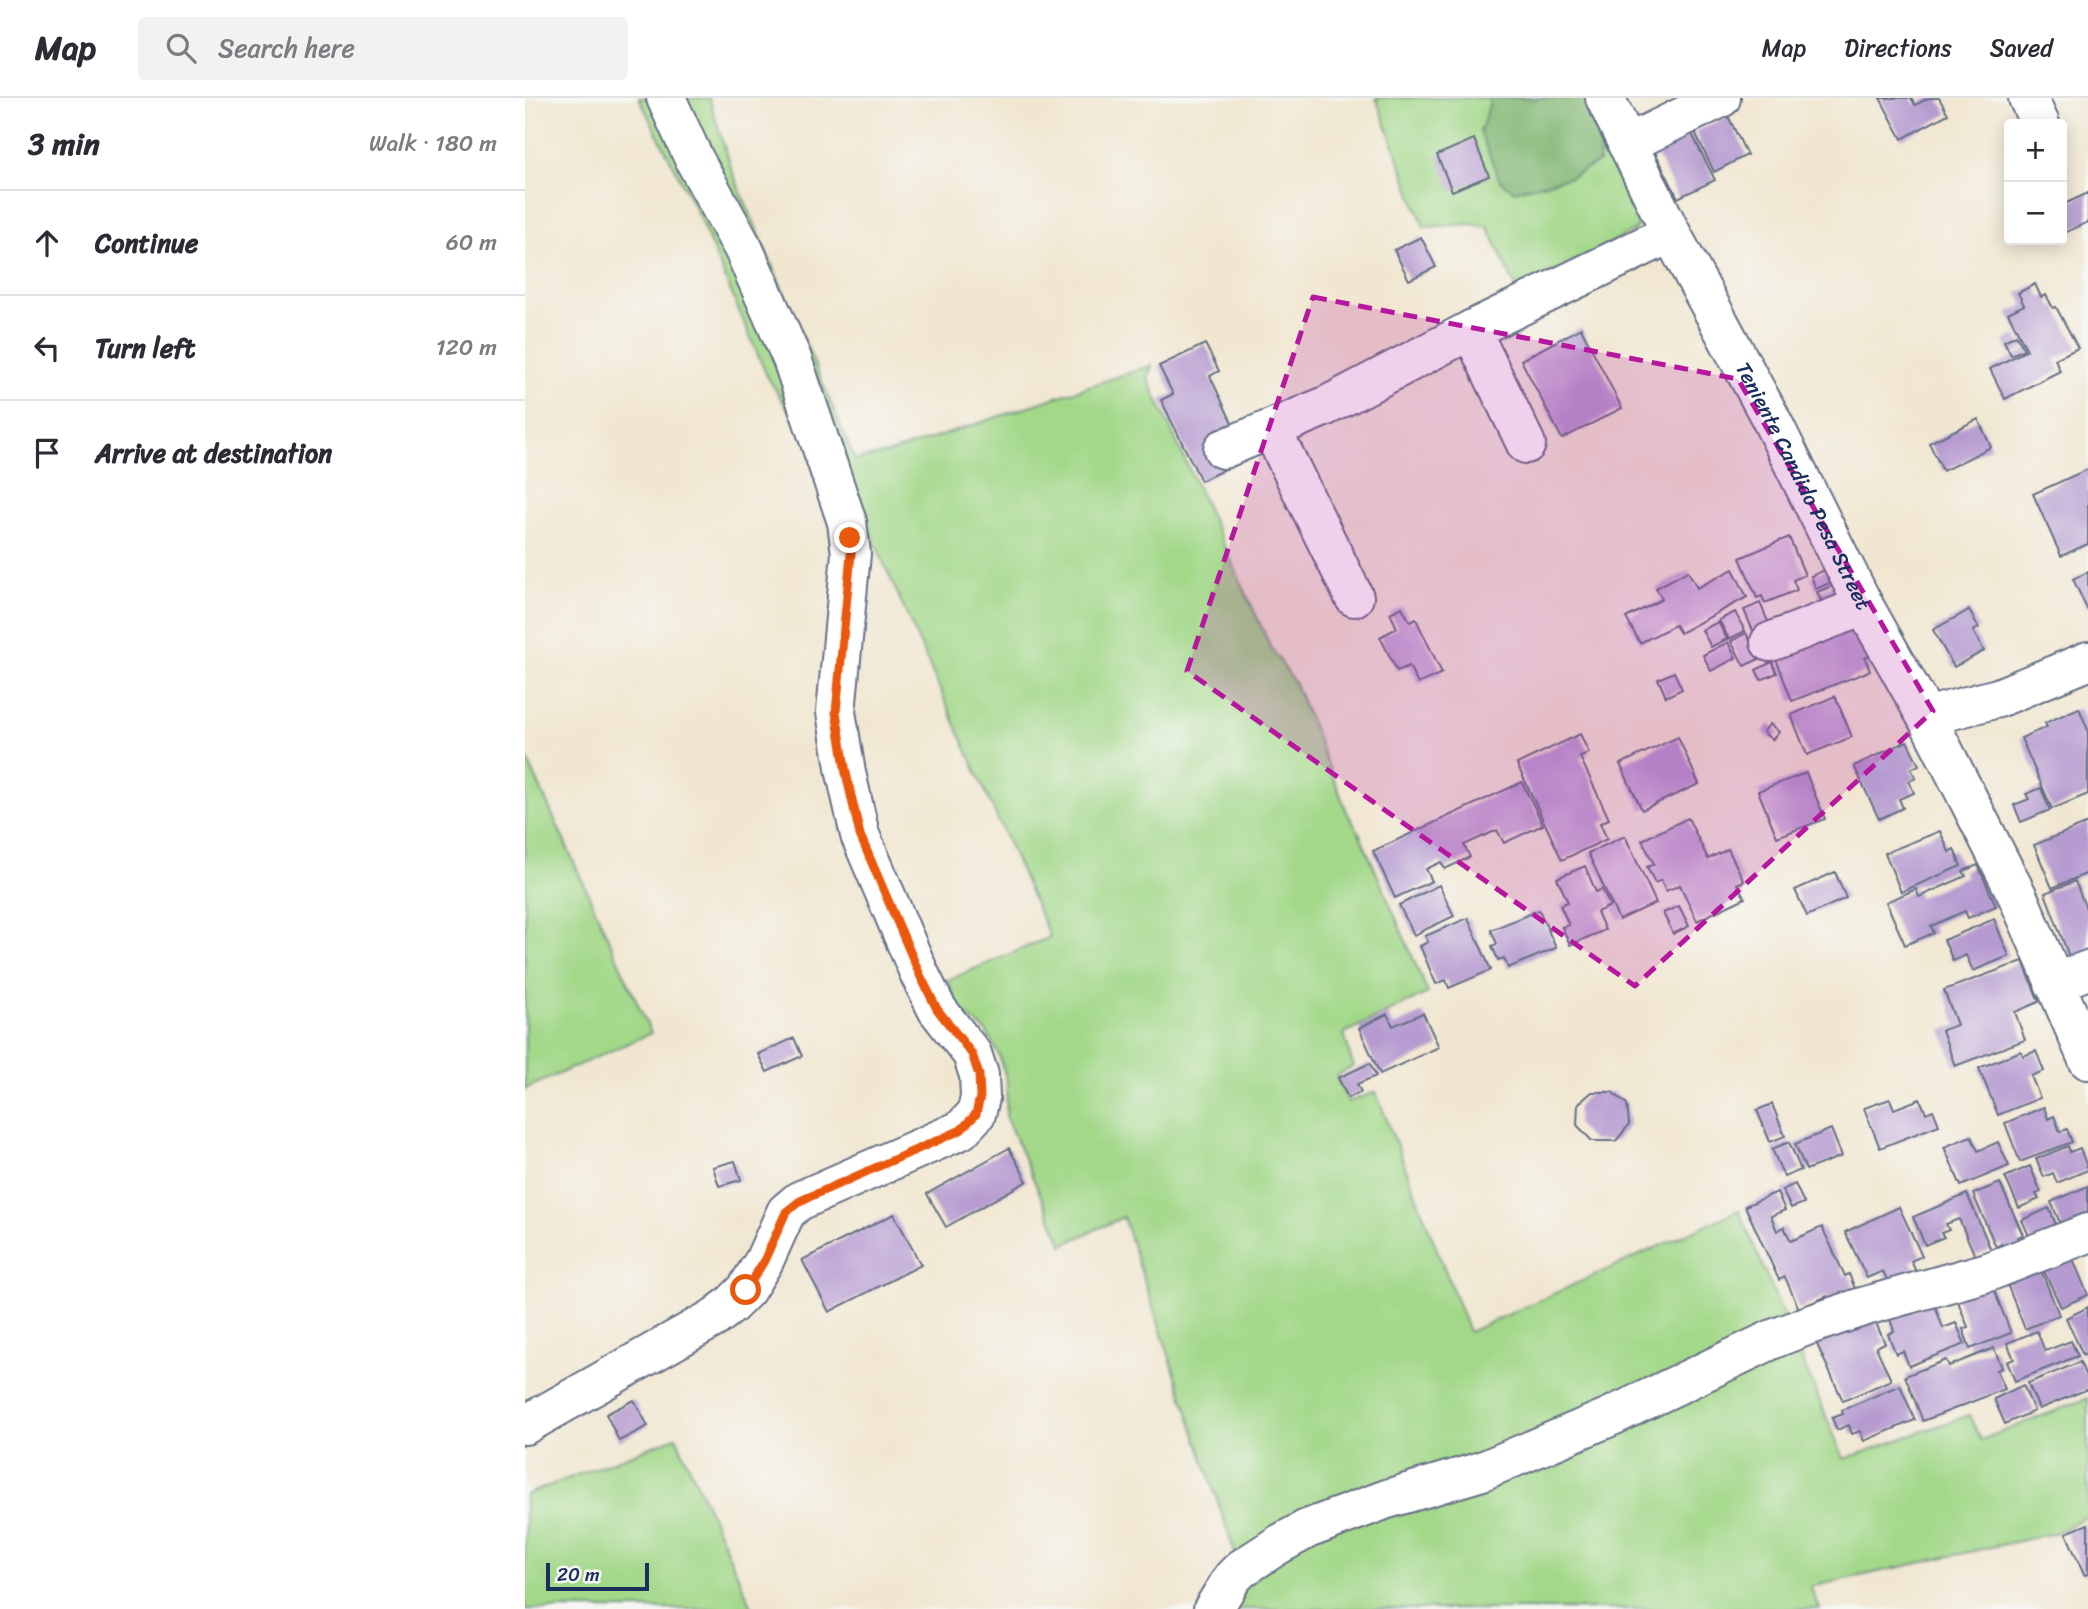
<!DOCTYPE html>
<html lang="en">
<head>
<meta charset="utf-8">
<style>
	body { margin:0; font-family:Sriracha,sans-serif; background:#f2f2f3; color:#2b2b33 }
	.controls { position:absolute; right:21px; top:21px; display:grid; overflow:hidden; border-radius:7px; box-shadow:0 4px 18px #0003 }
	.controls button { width:63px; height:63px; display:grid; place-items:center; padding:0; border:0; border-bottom:2px solid #e1e1e2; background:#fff; color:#2b2b33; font:35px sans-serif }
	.scale { position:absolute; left:21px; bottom:18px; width:103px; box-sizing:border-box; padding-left:7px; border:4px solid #1b2f5e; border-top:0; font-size:19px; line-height:24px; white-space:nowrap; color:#1b2f5e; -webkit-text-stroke:5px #f6f6f2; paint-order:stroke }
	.stop { position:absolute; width:21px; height:21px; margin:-16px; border:5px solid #ea580c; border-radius:50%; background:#fff }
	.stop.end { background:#ea580c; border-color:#fff; box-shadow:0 2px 7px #0008 }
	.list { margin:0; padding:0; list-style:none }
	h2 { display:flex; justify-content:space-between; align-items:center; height:91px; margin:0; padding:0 28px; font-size:30px }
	h2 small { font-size:23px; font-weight:400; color:#7c7c81 }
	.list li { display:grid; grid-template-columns:46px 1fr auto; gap:21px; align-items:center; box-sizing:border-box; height:105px; padding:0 28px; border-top:2px solid #e1e1e2 }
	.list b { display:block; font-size:26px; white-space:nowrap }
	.list em { font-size:23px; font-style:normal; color:#7c7c81 }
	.icon { flex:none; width:38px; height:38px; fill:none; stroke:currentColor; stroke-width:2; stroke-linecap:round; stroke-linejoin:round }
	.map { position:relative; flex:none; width:1563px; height:1511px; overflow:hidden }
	header { display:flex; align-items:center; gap:42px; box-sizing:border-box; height:98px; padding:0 35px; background:#fff; border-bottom:2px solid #e1e1e2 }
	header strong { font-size:33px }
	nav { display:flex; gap:38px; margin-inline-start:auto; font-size:24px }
	.search { width:490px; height:63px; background:#f2f2f3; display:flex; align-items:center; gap:18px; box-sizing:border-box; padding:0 24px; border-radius:7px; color:#7c7c81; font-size:26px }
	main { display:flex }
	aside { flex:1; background:#fff }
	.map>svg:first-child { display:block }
	.green { fill:#a3d889; stroke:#5f8474; stroke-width:2 }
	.forest { fill:#82b875; stroke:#4e746a; stroke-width:2 }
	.building { fill:#b69bd0 }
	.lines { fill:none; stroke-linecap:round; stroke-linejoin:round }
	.minor-casing { stroke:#666f86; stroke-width:42 }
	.minor { stroke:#fff; stroke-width:38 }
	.route { stroke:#ea580c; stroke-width:9 }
	.marked { fill:#b5179e; fill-opacity:0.2; stroke:#b5179e; stroke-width:5; stroke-dasharray:14 9; stroke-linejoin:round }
	.labels { text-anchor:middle; stroke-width:5; stroke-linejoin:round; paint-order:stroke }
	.street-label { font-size:21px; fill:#1b2f5e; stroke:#f6f6f2 }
</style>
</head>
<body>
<header>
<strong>Map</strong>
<div class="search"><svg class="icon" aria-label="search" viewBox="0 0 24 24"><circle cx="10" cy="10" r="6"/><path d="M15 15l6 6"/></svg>Search here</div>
<nav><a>Map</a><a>Directions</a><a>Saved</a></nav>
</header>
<main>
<aside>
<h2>3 min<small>Walk · 180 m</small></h2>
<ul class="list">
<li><svg class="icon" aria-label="ahead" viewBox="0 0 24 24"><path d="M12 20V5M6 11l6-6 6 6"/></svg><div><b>Continue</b></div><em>60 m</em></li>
<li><svg class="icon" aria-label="left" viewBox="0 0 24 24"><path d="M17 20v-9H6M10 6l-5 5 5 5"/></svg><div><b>Turn left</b></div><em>120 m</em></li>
<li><svg class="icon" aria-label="arrive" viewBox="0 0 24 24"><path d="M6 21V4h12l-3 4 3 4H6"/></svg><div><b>Arrive at destination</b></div></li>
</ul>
</aside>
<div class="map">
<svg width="1563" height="1511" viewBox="0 0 1563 1511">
	<rect width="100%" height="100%" fill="#f6f6f2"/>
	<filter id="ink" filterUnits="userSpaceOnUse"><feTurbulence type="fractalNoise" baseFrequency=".0143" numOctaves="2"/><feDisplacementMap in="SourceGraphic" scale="14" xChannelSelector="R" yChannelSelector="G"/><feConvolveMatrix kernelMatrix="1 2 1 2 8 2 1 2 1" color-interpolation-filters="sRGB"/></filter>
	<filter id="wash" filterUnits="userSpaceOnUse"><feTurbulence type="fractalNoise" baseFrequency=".00686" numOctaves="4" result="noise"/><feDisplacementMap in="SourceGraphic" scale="28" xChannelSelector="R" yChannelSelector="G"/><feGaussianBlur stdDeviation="1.57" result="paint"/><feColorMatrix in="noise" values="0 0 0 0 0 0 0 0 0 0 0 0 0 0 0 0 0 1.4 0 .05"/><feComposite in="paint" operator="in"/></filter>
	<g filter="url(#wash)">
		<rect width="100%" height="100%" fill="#f1e7d1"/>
		<g class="green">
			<polygon points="114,0 184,0 207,73 330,362 365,355 627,267 623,281 745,548 770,586 823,716 834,734 903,895 819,935 828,968 811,978 823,1004 851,994 944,1234 1214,1112 1319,1361 1444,1317 1456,1342 1563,1300 1563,1418 1530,1435 1285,1489 1295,1511 674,1511 712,1461 598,1119 538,1147 481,1020 482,983 474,957 461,933 442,918 431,904 423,882 525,839 325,389 272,326 242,278 170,110"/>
			<polygon points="851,0 964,0 964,8 955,34 989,92 1046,79 1073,64 1076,45 1113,114 1114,126 1109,133 992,192 963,129 946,126 899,129"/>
			<polygon points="0,656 126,935 0,991"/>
			<polygon points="151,1339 228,1511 0,1511 0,1397"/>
		</g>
		<polygon class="forest" points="964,0 1059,0 1076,45 1074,64 1046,79 989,93 975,83 955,34 964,8"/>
		<g id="blocks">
			<g class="building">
				<polygon points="1355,0 1386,0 1390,7 1404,0 1414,0 1423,16 1377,41"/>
				<polygon points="1203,18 1222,57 1189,74 1170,34"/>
				<polygon points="1167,36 1190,82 1153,100 1130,54"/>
				<polygon points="949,41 964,78 927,93 912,57"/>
				<polygon points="1563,95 1563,124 1537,136 1537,107"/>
				<polygon points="896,139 911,169 884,182 869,152"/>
				<polygon points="1510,186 1516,199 1521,197 1528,210 1531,209 1553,250 1530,261 1535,273 1480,301 1465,271 1502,252 1483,215 1499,207 1493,195"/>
				<polygon points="1056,230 1097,310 1037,341 996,262"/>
				<polygon points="1491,237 1499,251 1486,257 1479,243"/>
				<polygon points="680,246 694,273 685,278 709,329 685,341 700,371 676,383 636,302 648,296 634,268"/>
				<polygon points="1453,321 1466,349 1418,373 1404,345"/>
				<polygon points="1563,371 1563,446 1536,458 1508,396"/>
				<polygon points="1264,439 1280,477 1268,482 1272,492 1240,505 1237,498 1232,500 1215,460"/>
				<polygon points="1208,471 1222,499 1155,535 1150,527 1115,545 1101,520 1137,501 1131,490 1163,473 1172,490"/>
				<polygon points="1302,471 1307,484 1291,491 1286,478"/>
				<polygon points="1563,474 1563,513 1548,481"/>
				<polygon points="1309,487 1316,503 1300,510 1292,494"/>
				<polygon points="1235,505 1247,533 1231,540 1219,512"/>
				<polygon points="877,509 885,524 891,521 917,575 893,586 884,568 872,573 855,539 872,530 865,515"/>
				<polygon points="1444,512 1454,530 1448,533 1459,553 1429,569 1408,532"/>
				<polygon points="1210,514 1220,533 1204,541 1194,522"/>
				<polygon points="1330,522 1344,558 1340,560 1345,573 1267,603 1248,553"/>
				<polygon points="1193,524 1202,541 1186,549 1177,532"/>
				<polygon points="1221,535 1234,561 1219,568 1206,543"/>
				<polygon points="1203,544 1211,560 1186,573 1178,557"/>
				<polygon points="1247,564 1252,575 1236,582 1231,572"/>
				<polygon points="1149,574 1157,591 1141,599 1133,581"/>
				<polygon points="1310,598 1327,639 1282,657 1266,617"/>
				<polygon points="1554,610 1563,632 1563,696 1527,711 1496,640 1522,629 1520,625"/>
				<polygon points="1245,626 1254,634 1247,642 1238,634"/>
				<polygon points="1055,636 1064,655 1055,659 1084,721 1075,725 1082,741 1037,762 992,666"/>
				<polygon points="1153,639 1174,686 1117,712 1095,666"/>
				<polygon points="1382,643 1394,667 1386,671 1391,680 1384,683 1389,695 1374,701 1378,710 1354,721 1329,668"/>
				<polygon points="1281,675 1300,721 1252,739 1233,693"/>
				<polygon points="997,684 1018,727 979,745 972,732 939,747 945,759 920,771 916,764 901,771 907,783 870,800 848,753"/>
				<polygon points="1516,690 1525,712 1496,724 1489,707 1504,701 1501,696"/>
				<polygon points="1163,720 1183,761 1203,751 1219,783 1212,786 1220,800 1172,823 1155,787 1141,793 1136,782 1130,785 1122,769 1129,766 1117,742"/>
				<polygon points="1563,725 1563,775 1527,790 1509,747"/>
				<polygon points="1415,733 1424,754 1429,751 1436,768 1376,794 1360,755"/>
				<polygon points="1100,738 1131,805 1094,822 1063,755"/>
				<polygon points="1453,767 1471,808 1443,820 1440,813 1406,828 1409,835 1380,847 1361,804 1391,791 1394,799 1441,778 1438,773"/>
				<polygon points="1060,768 1071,794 1077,791 1085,808 1072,814 1080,832 1045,847 1037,829 1044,827 1035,807 1043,804 1032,780"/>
				<polygon points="1310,774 1321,800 1282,818 1270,792"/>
				<polygon points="1550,783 1563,816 1563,854 1545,861 1520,795"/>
				<polygon points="914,787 929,818 889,837 874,807"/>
				<polygon points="1154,808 1164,828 1148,836 1138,815"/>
				<polygon points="1014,812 1031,850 983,870 979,860 973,862 967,848 972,846 966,832"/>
				<polygon points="943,820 966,872 924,890 921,882 911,886 895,848 903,844 900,838"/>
				<polygon points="1469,821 1484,858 1448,873 1441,857 1428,863 1419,842"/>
				<polygon points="1498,863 1514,904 1490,914 1500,942 1430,968 1417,932 1432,927 1419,892"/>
				<polygon points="898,915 914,949 855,976 834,930 862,916 868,928"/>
				<polygon points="269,940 277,958 242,974 233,956"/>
				<polygon points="1496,953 1498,958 1511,953 1519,973 1506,978 1515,1000 1473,1017 1454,970"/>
				<polygon points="845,965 851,978 832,986 836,994 823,1000 813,980"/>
				<polygon points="1067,994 1087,994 1102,1006 1104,1027 1091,1043 1067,1043 1052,1027 1053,1006"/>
				<polygon points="1365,1001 1369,1011 1395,1001 1401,1015 1408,1012 1414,1027 1355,1050 1339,1010"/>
				<polygon points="1247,1006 1260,1038 1245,1044 1232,1012"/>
				<polygon points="1519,1009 1523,1021 1529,1018 1535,1034 1542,1031 1547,1044 1495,1064 1480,1025"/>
				<polygon points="1306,1031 1317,1058 1281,1072 1270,1046"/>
				<polygon points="1446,1038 1453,1053 1473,1044 1484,1068 1436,1088 1419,1049"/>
				<polygon points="1264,1044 1276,1072 1259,1079 1247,1051"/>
				<polygon points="1543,1048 1545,1054 1555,1050 1563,1072 1532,1085 1528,1075 1519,1079 1511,1061"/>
				<polygon points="484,1050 502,1083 421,1129 402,1096"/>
				<polygon points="210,1063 216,1082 194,1088 188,1069"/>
				<polygon points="1505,1068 1516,1094 1511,1096 1514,1101 1494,1110 1480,1079"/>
				<polygon points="1475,1085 1498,1137 1492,1139 1498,1153 1482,1160 1476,1146 1471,1149 1448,1096"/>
				<polygon points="1270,1086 1279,1105 1266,1110 1257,1092"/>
				<polygon points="1563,1088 1563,1124 1539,1134 1526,1104"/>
				<polygon points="1252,1094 1260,1112 1246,1118 1252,1133 1259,1129 1266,1143 1297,1129 1320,1178 1324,1176 1332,1196 1307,1208 1302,1198 1274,1211 1260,1179 1254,1182 1220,1108"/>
				<polygon points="1442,1096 1466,1152 1450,1158 1434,1121 1421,1126 1424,1132 1416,1135 1419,1139 1400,1147 1388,1119"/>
				<polygon points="1374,1109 1397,1158 1386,1163 1393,1178 1366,1190 1358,1173 1342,1180 1320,1134"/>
				<polygon points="1524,1110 1535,1136 1508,1147 1497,1122"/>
				<polygon points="369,1116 396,1167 304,1214 277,1162"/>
				<polygon points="1545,1154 1563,1197 1536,1209 1516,1167"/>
				<polygon points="1514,1167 1534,1217 1500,1231 1480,1181"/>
				<polygon points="1465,1182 1486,1235 1445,1251 1438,1231 1443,1229 1430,1196"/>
				<polygon points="1408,1202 1418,1230 1431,1225 1440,1246 1384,1268 1378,1253 1371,1256 1363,1236 1369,1233 1364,1218"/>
				<polygon points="1563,1209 1563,1254 1558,1257 1541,1220"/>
				<polygon points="1350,1223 1360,1245 1351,1249 1366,1282 1318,1303 1290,1242"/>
				<polygon points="1512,1233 1520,1253 1546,1243 1553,1258 1490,1283 1482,1264 1489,1261 1482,1245"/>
				<polygon points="1469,1250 1477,1270 1472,1272 1480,1291 1398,1323 1380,1278 1421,1262 1424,1268"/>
				<polygon points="1555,1264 1563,1283 1563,1291 1514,1311 1503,1285"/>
				<polygon points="1375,1287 1390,1322 1339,1343 1335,1333 1327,1336 1324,1327 1312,1332 1307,1320 1318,1316 1317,1312"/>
				<polygon points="1498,1287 1509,1313 1480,1326 1469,1301"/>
				<polygon points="109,1302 123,1328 94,1343 81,1316"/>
				<polygon points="1563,1426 1563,1476 1559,1477 1541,1435"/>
			</g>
		</g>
	</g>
	<g filter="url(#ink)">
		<use href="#blocks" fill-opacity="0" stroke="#666f86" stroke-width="2"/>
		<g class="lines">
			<g class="minor-casing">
				<g id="minor">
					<path id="s1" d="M1080 0 1146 135 1244 317 1339 508 1403 622 1419 614 1473 600 1563 563"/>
					<polyline points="1503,0 1515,26"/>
					<polyline points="1102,46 1196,0"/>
					<polyline points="946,232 1001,346"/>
					<polyline points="747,332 829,499"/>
					<polyline points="698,351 801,308 946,232 1146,135"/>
					<polyline points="1245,544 1339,508"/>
					<polyline points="1403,622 1493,799 1563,962"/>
					<polyline points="1529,885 1563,872"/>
					<polyline points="0,1327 189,1220 206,1207 221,1192 239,1163 261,1114 274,1103 436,1032 451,1016 455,1000 454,977 447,956 412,911 395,877 335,737 321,675 311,614 326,456 322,424 267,261 219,152 169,61 141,0"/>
					<polyline points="688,1511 708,1479 716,1471 753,1447 782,1431 862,1401 957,1373 1087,1318 1248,1241 1284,1227 1337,1209 1463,1174 1563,1135"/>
				</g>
			</g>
			<use href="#minor" class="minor"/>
		</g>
	</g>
	<g class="lines" filter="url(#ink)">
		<polyline class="route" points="221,1192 239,1163 261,1114 275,1103 436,1032 451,1016 455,999 454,977 447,956 412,911 395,877 335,737 321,675 311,614 326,456 325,440"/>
	</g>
	<path class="marked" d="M788 199 1213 281 1408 613 1110 888 662 573Z"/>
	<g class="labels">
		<g class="street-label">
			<text dy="7" stroke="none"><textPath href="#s1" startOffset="436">Teniente Candido Pesa Street</textPath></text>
		</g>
	</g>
</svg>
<div class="controls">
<button>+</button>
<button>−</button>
</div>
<div class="scale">20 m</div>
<div class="stop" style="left:221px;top:1192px"></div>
<div class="stop end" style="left:325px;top:440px"></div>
</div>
</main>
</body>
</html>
